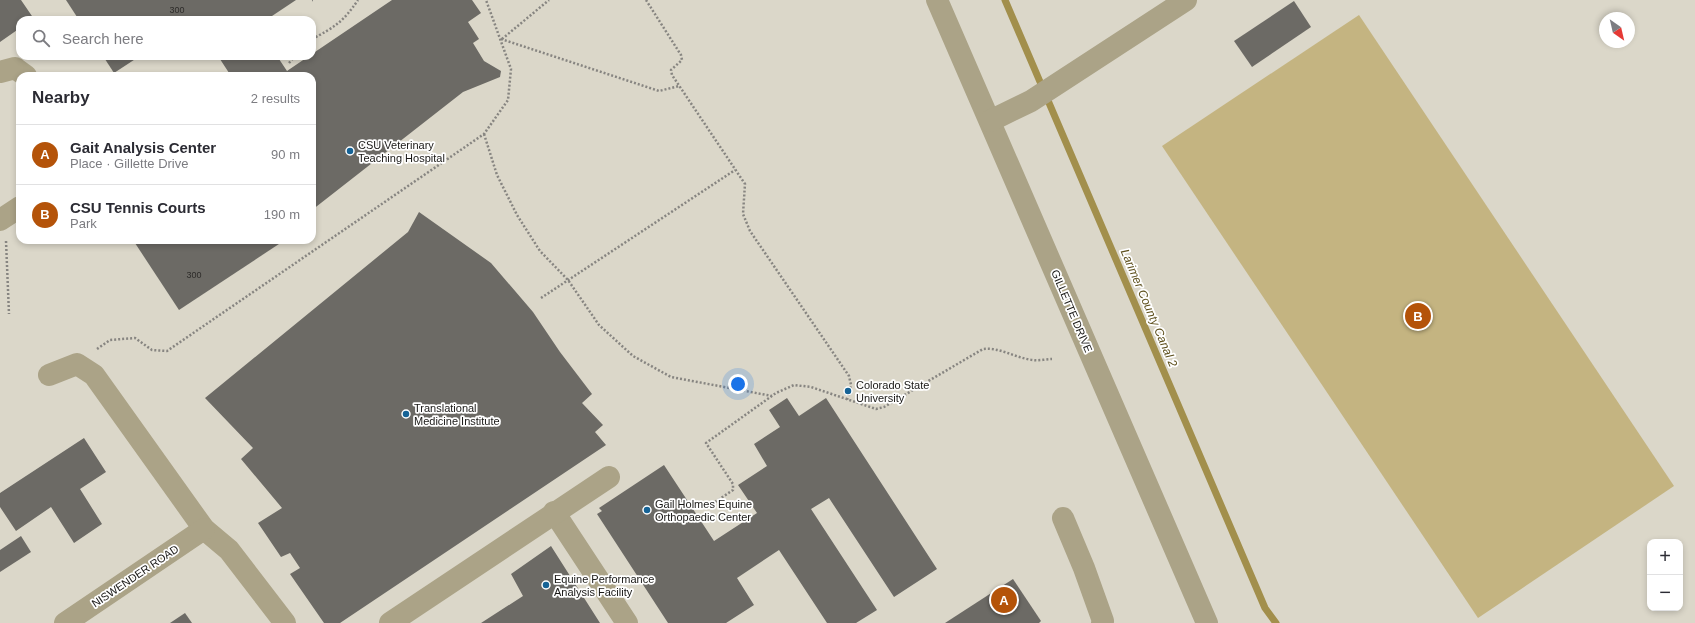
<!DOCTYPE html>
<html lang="en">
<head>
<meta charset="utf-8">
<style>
	body { margin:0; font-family:Helvetica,sans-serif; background:#f2f2f3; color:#2b2b33 }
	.controls { position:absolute; right:12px; bottom:12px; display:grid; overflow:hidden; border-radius:8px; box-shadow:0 2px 6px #0003 }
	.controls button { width:36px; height:36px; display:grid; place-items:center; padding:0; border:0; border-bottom:1px solid #e1e1e2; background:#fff; color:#2b2b33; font:20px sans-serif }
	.compass { position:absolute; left:1599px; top:12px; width:36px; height:36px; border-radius:50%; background:#fff; box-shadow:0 2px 6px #0003; rotate:146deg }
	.you { position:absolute; left:738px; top:384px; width:14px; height:14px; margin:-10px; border:3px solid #fff; border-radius:50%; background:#1a73e8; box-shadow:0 0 0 6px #1a73e833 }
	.badge { display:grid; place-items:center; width:26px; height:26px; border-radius:50%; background:#b45309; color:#fff; font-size:13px; font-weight:700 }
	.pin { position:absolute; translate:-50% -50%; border:2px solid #fff; box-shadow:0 1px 4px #0006 }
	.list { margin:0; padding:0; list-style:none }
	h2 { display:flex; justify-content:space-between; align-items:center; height:52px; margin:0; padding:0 16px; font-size:17px }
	h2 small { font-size:13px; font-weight:400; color:#7c7c81 }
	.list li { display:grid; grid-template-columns:26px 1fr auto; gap:12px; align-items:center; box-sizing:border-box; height:60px; padding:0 16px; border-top:1px solid #e1e1e2 }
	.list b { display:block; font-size:15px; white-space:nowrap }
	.list p { margin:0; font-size:13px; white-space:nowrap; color:#7c7c81 }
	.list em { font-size:13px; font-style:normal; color:#7c7c81 }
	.icon { flex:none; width:22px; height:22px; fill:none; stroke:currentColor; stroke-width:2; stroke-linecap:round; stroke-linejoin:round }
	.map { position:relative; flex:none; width:1695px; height:623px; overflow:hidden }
	.search { position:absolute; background:#fff; box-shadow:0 2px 6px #0003; left:16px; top:16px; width:300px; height:44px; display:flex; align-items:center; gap:10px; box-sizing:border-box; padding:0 14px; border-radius:12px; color:#7c7c81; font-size:15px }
	.panel { position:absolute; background:#fff; box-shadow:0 2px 6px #0003; left:16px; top:72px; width:300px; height:172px; border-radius:12px }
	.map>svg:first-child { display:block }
	.built { fill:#dbd7c9; fill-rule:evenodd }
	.green { fill:#c4b481 }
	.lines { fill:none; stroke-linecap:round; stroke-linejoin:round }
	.stream { stroke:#a28f4c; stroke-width:7 }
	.building { fill:#6c6a65 }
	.path { stroke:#878581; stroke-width:2.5; stroke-dasharray:2 2; stroke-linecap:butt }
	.minor { stroke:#aba387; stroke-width:22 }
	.poi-dot { fill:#166396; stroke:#fff; stroke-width:1.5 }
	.labels { text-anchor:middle; stroke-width:3.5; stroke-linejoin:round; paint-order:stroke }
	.number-label { font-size:9px; fill:#2e2c2a }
	.poi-label { font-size:11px; fill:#191816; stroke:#fff; text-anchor:start }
	.street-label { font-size:11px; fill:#191816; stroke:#fff }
	.water-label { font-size:12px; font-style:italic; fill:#5e501d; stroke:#fff }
</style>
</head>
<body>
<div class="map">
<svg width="1695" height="623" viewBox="0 0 1695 623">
	<rect width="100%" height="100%" fill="#e5e3dd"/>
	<path class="built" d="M0 0H1695V623H0ZM1605 18H1629V42H1605ZM20 20H312V56H20ZM20 76H312V240H20ZM1650 542H1680V608H1650Z"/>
	<polygon class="green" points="1359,15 1674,486 1478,618 1162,146"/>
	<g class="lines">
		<polyline class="stream" points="1005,0 1265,608 1276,623"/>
	</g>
	<g class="building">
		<polygon points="0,0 21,0 34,19 20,20 20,28 0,42"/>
		<polygon points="66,0 296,0 266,20 79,20"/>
		<polygon points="392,0 472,0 481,13 468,22 479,39 473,43 484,61 501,71 500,77 463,92 312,210 312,76 231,76 218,56 277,56 287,71 309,56 312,56 312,54"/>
		<polygon points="1294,1 1311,27 1252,67 1234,41"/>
		<polygon points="103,56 140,56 114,73"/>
		<polygon points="419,212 491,263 533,312 560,352 592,394 582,403 603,425 595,432 606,445 340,623 324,623 290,574 300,568 290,553 281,557 258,523 282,508 241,459 253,448 205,398 408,232"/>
		<polygon points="133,240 285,240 179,310"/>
		<polygon points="787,398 799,416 826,398 937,569 894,597 829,498 811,509 877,610 856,623 827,623 779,550 737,578 754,605 726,623 668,623 597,514 602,511 599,508 664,465 714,541 757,513 738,485 767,466 754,444 780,427 769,410"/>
		<polygon points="84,438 106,472 80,489 102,524 74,543 51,507 16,531 0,507 0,493"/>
		<polygon points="21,536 31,552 0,572 0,550"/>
		<polygon points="551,546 600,623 481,623 523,596 511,574"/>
		<polygon points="1013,579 1041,621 1039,623 945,623"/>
		<polygon points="185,613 192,623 170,623"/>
	</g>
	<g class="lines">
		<g class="path">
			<polyline points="312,0 313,0"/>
			<polyline points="646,0 681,55 682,60 671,70 672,75 745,184 743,214 750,231 849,376 851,385 847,400"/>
			<path d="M312 39C335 27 343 22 358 0"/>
			<polyline points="501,39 659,91 679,86"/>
			<polyline points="502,39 549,0"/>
			<polyline points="289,63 295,56"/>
			<polyline points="484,134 497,175 517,215 540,251 568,280 599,325 633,356 671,377 772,396"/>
			<polyline points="6,241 9,314"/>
			<polyline points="541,298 735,170"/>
			<polyline points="97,349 110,340 135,338 152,350 167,351 484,134 508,100 511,69 486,0"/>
			<path d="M715 502 733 490V484L706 443 776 393 794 385 811 387 876 409 884 407 983 349C1000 347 1015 358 1033 360 1039 361 1046 359 1052 359"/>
		</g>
		<g class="minor">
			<polyline points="937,0 1207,623"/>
			<polyline points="0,72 15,68 26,76"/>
			<polyline points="990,121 1031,101 1186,0"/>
			<polyline points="0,220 20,207"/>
			<polyline points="49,375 77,364 94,375 204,529 229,550 285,623"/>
			<polyline points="554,512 627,623"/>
			<polyline points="1063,518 1084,568 1103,621 1102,623"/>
			<polyline points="65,623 204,529"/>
			<polyline points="390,623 609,477"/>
		</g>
	</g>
	<g class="poi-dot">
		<circle cx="350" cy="151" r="4"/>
		<circle cx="848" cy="391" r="4"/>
		<circle cx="406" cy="414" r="4"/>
		<circle cx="647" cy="510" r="4"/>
		<circle cx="546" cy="585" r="4"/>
	</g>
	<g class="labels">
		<g class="number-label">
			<text x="177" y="13">300</text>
			<text x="194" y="278">300</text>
		</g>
		<g class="poi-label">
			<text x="358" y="149">CSU Veterinary<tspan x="358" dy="13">Teaching Hospital</tspan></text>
			<text x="856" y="389">Colorado State<tspan x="856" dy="13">University</tspan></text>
			<text x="414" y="412">Translational<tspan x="414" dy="13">Medicine Institute</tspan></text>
			<text x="655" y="508">Gail Holmes Equine<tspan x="655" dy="13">Orthopaedic Center</tspan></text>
			<text x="554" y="583">Equine Performance<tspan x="554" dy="13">Analysis Facility</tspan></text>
		</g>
		<g class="street-label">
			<text transform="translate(1072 311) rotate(67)" y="4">GILLETTE DRIVE</text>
			<text transform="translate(135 576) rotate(-34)" y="4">NISWENDER ROAD</text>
		</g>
		<g class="water-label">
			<text transform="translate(1149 308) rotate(67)" y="4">Larimer County Canal 2</text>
		</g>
	</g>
</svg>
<div class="controls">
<button>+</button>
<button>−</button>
</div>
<svg class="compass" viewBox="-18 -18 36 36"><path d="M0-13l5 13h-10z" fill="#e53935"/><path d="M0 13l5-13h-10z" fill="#7c7c81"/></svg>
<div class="you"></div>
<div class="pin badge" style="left:1004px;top:600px">A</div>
<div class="pin badge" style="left:1418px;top:316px">B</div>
<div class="search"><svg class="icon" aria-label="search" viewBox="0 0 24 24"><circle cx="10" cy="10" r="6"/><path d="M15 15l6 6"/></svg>Search here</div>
<section class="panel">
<h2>Nearby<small>2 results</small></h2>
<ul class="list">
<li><span class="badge">A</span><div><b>Gait Analysis Center</b><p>Place · Gillette Drive</p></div><em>90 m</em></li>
<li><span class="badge">B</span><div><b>CSU Tennis Courts</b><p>Park</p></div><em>190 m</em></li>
</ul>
</section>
</div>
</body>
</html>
